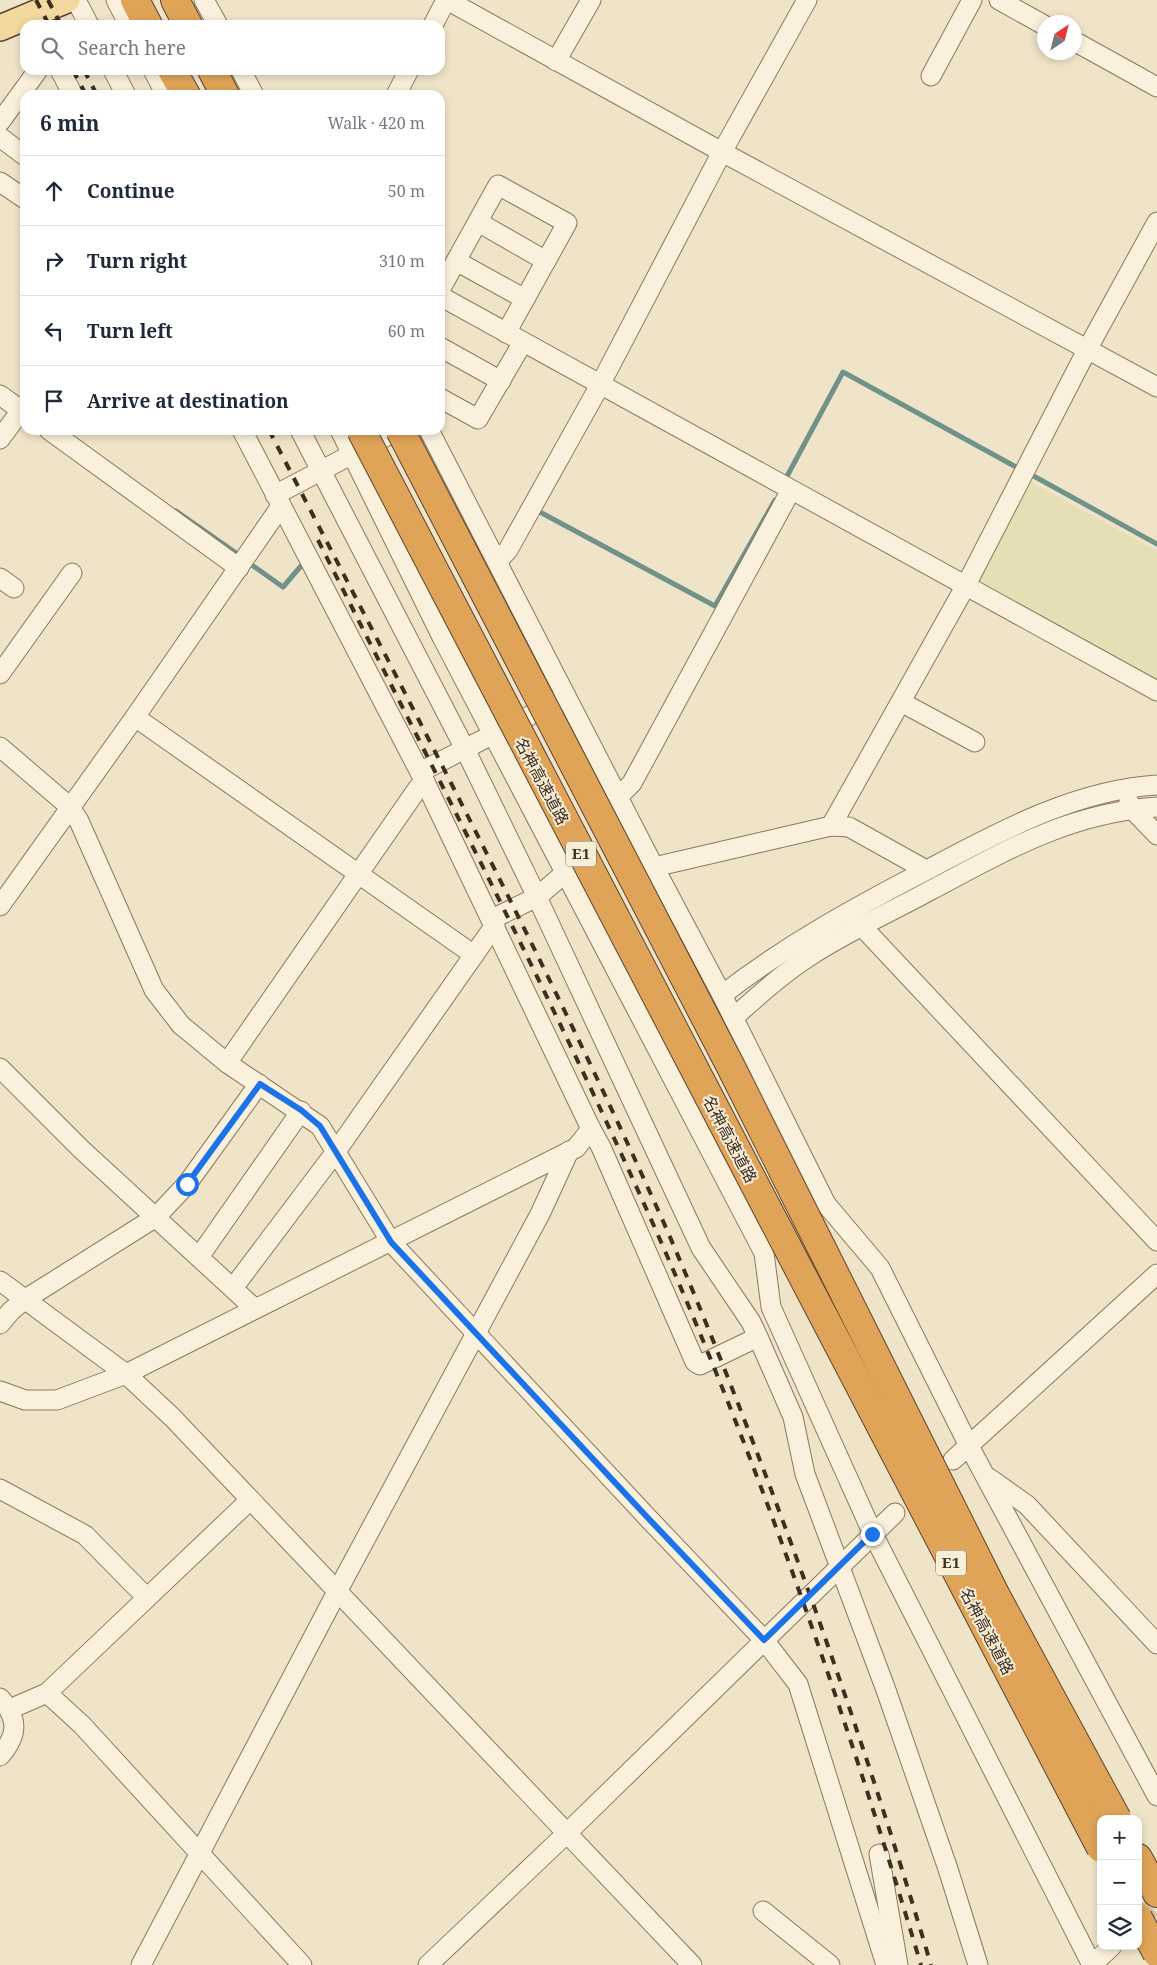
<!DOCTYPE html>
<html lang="en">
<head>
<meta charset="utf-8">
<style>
	body { margin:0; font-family:"Noto Serif","Noto Sans JP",serif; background:#f2f2f3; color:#1f2937 }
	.controls { position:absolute; right:15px; bottom:15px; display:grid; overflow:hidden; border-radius:10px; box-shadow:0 2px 8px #0003 }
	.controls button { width:45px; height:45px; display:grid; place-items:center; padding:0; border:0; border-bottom:1px solid #e0e1e3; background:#fff; color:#1f2937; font:25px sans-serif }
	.compass { position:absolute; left:1037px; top:15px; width:45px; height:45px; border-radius:50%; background:#fff; box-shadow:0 2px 8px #0003; rotate:35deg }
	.stop { position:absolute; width:15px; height:15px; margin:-11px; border:4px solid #1a73e8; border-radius:50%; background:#fff }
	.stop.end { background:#1a73e8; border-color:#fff; box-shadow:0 1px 5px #0008 }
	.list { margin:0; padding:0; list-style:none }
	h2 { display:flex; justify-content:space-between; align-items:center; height:65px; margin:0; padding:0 20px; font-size:21px }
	h2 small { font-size:16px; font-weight:400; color:#747a83 }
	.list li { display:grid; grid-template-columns:32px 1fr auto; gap:15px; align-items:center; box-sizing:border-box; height:70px; padding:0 20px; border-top:1px solid #e0e1e3 }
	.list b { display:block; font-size:19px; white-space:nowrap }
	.list em { font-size:16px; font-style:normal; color:#747a83 }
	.icon { flex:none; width:28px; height:28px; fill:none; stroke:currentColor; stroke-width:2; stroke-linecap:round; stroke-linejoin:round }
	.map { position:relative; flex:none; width:1157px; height:1965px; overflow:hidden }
	.search { position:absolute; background:#fff; box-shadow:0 2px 8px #0003; left:20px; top:20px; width:425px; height:55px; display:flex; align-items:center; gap:12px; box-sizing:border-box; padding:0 18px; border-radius:15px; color:#747a83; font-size:19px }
	.panel { position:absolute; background:#fff; box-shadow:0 2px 8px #0003; left:20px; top:90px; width:425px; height:345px; border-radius:15px }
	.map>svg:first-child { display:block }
	.farmland { fill:#e6deb5 }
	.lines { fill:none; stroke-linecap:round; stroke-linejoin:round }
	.stream { stroke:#6f938a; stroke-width:5 }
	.minor-tunnel { stroke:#ccc0a6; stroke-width:19; stroke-dasharray:19 9; stroke-linecap:butt }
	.minor-casing { stroke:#8d765c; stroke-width:21 }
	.major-casing { stroke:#5b4430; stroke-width:28 }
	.highway-casing { stroke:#5b4430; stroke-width:30 }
	.minor { stroke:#faf1dc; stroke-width:19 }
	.major { stroke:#f3d9a0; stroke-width:25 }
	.highway { stroke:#e0a458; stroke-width:28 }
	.rail { stroke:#3d2e20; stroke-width:4; stroke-dasharray:9 9; stroke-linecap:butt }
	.highway-bridge-casing { stroke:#5b4430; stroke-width:30; stroke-linecap:butt }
	.highway-bridge { stroke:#e0a458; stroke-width:28 }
	.route { stroke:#1a73e8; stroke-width:6 }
	.labels { text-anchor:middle; stroke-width:4; stroke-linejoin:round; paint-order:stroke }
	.shield { fill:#f7eed8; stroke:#756857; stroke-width:1 }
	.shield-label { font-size:15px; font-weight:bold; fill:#3d2e20 }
	.street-label { font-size:16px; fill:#3d2e20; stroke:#f7eed8 }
</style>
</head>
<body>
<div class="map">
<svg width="1157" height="1965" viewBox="0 0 1157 1965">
	<rect width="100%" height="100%" fill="#f0e4c8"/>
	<polygon class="farmland" points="1027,480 1157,551 1157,686 974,585"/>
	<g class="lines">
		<g class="stream">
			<polyline points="1030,474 1157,544"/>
			<polyline points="785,480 843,372 1016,467"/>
			<polyline points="176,511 239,555"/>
			<polyline points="538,511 715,606 775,500"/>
			<polyline points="249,563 283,587 301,566"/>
		</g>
		<polyline class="minor-tunnel" points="1138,1921 1157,1903"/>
		<g class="minor-casing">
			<g id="minor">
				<polyline points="76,0 89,25"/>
				<polyline points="116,0 129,25"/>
				<polyline points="204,0 218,25"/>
				<polyline points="447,0 722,152 1157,387"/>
				<polyline points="999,0 1044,25"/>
				<polyline points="433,25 446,0"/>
				<polyline points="1074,41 1157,87"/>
				<polyline points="556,61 591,0"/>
				<polyline points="60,70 73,95"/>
				<polyline points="113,70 126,95"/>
				<polyline points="153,70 166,95"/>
				<polyline points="241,70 254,95"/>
				<polyline points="931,76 972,0"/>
				<polyline points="396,95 409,70"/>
				<polyline points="0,122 38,70"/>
				<polyline points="0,137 25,156"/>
				<polyline points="0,182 25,199"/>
				<polyline points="478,222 546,261"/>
				<polyline points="456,261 525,299"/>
				<polyline points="440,290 498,185 567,223 506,333"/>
				<polyline points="440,296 1157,691"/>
				<polyline points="440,347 501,381"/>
				<polyline points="0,395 25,413"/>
				<polyline points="440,398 478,419 523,342"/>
				<polyline points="49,430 239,568"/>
				<polyline points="300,430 465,749 537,897 701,1248 751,1322 758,1337 793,1417 805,1474 886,1690 948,1869 978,1965"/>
				<polyline points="340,430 442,637 764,1253 771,1307 873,1534 1092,1965 1112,1946"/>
				<polyline points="429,430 654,867 722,995 826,1204 880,1268 969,1446 1157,1796"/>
				<polyline points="0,439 25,405"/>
				<polyline points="275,495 398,430"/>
				<polyline points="498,561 508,550 600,385 722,152 807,0"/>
				<polyline points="0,578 14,588"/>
				<polyline points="0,674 72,573"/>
				<polyline points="901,702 975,742"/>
				<polyline points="135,717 474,955"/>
				<polyline points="0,747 70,807 79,821 154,990 181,1025 227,1063 320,1126 391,1242 648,1518 764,1640 798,1684 886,1965"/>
				<polyline points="420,772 554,703"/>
				<polyline points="619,796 632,783 791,490"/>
				<polyline points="1129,802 1132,809 1157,835"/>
				<polyline points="831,826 965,587 1088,348 1157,222"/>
				<polyline points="654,867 831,826 849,827 926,870"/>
				<polyline points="0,906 135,717 281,506"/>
				<polyline points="854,918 1157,1241"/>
				<polyline points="492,919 537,897 565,873"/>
				<path d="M722 995C785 946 854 908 925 871 997 833 1074 790 1157 785"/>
				<path d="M733 1018C758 996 782 974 810 956 848 931 891 912 931 890 1007 850 1069 813 1157 807"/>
				<polyline points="227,1063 418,788 425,782"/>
				<polyline points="0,1068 81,1149 254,1308"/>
				<polyline points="591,1129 601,1147 695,1362 700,1365 758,1337"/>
				<polyline points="199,1257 301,1111"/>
				<polyline points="0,1281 126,1374 172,1417 692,1965"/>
				<polyline points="233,1288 337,1150 495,925"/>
				<polyline points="0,1324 11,1311 24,1300 156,1217 187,1184 259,1084"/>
				<polyline points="0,1391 25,1400 57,1400 126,1374 576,1148 591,1129 425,782 242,430"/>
				<polyline points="953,1460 1157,1274"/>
				<polyline points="989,1478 1027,1505 1157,1644"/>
				<polyline points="0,1489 85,1535 147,1598"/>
				<polyline points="47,1693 82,1725 302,1965"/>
				<path d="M0 1698C19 1719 18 1735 0 1756"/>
				<polyline points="10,1709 47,1693 249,1501"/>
				<polyline points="879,1854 898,1965"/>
				<polyline points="763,1911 830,1965"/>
				<polyline points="141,1965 338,1590 540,1214 569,1151"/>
				<polyline points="428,1965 566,1834 895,1513"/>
			</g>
		</g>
		<g class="major-casing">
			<polyline id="major" points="0,28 67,0"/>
		</g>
		<g class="highway-casing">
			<g id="highway">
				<polyline points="135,0 148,25"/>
				<polyline points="175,0 188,25"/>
				<polyline points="172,70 186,95"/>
				<polyline points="212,70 225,95"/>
				<polyline points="1138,1858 1157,1893"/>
			</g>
		</g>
		<use href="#minor" class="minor"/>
		<use href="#major" class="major"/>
		<use href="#highway" class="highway"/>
		<g class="rail">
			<polyline points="36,0 49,25"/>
			<polyline points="48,0 61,25"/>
			<polyline points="73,70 86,95"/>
			<polyline points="84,70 97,95"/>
			<path d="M269 430C404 692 542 952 663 1221 698 1301 730 1382 761 1463 824 1628 881 1796 931 1965"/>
			<path d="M318 540C432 767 550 993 654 1226 760 1465 846 1714 921 1965"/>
		</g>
		<g class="highway-bridge-casing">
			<g id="highway-bridge">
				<polyline points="361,430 1101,1848"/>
				<polyline points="400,430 731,1067 996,1596 1117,1819"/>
				<polyline points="1138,1918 1157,1953"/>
			</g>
		</g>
		<use href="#highway-bridge" class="highway-bridge"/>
	</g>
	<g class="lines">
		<polyline class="route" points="187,1184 260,1084 301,1110 320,1126 391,1242 648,1518 764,1640 872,1534"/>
	</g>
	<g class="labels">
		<g class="shield">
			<rect x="566" y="841.5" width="30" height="25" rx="4"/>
			<rect x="936" y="1550.5" width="30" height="25" rx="4"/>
		</g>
		<g class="shield-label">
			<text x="581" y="859">E1</text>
			<text x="951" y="1568">E1</text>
		</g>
		<g class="street-label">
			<text transform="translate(542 781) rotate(62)" y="6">名神高速道路</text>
			<text transform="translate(730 1139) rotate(62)" y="6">名神高速道路</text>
			<text transform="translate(987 1631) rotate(62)" y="6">名神高速道路</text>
		</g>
	</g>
</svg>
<div class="controls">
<button>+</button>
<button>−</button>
<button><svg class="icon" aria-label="layers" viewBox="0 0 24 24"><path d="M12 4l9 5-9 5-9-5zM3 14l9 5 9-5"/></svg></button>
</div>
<svg class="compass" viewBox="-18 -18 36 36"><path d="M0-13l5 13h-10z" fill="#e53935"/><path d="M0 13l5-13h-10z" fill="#747a83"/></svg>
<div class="stop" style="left:187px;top:1184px"></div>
<div class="stop end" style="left:872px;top:1534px"></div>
<div class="search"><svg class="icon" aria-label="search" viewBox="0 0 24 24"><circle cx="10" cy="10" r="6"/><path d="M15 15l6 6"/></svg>Search here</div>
<section class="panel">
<h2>6 min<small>Walk · 420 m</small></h2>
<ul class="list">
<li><svg class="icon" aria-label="ahead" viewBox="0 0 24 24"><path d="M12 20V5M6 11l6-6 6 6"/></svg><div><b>Continue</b></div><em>50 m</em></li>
<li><svg class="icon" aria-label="right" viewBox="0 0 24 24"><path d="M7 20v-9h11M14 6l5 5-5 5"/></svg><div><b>Turn right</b></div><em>310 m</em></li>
<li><svg class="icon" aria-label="left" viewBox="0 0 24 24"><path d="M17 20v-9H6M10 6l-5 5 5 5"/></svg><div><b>Turn left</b></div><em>60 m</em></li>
<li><svg class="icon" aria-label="arrive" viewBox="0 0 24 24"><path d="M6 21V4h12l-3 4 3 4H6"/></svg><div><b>Arrive at destination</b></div></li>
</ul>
</section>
</div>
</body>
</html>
